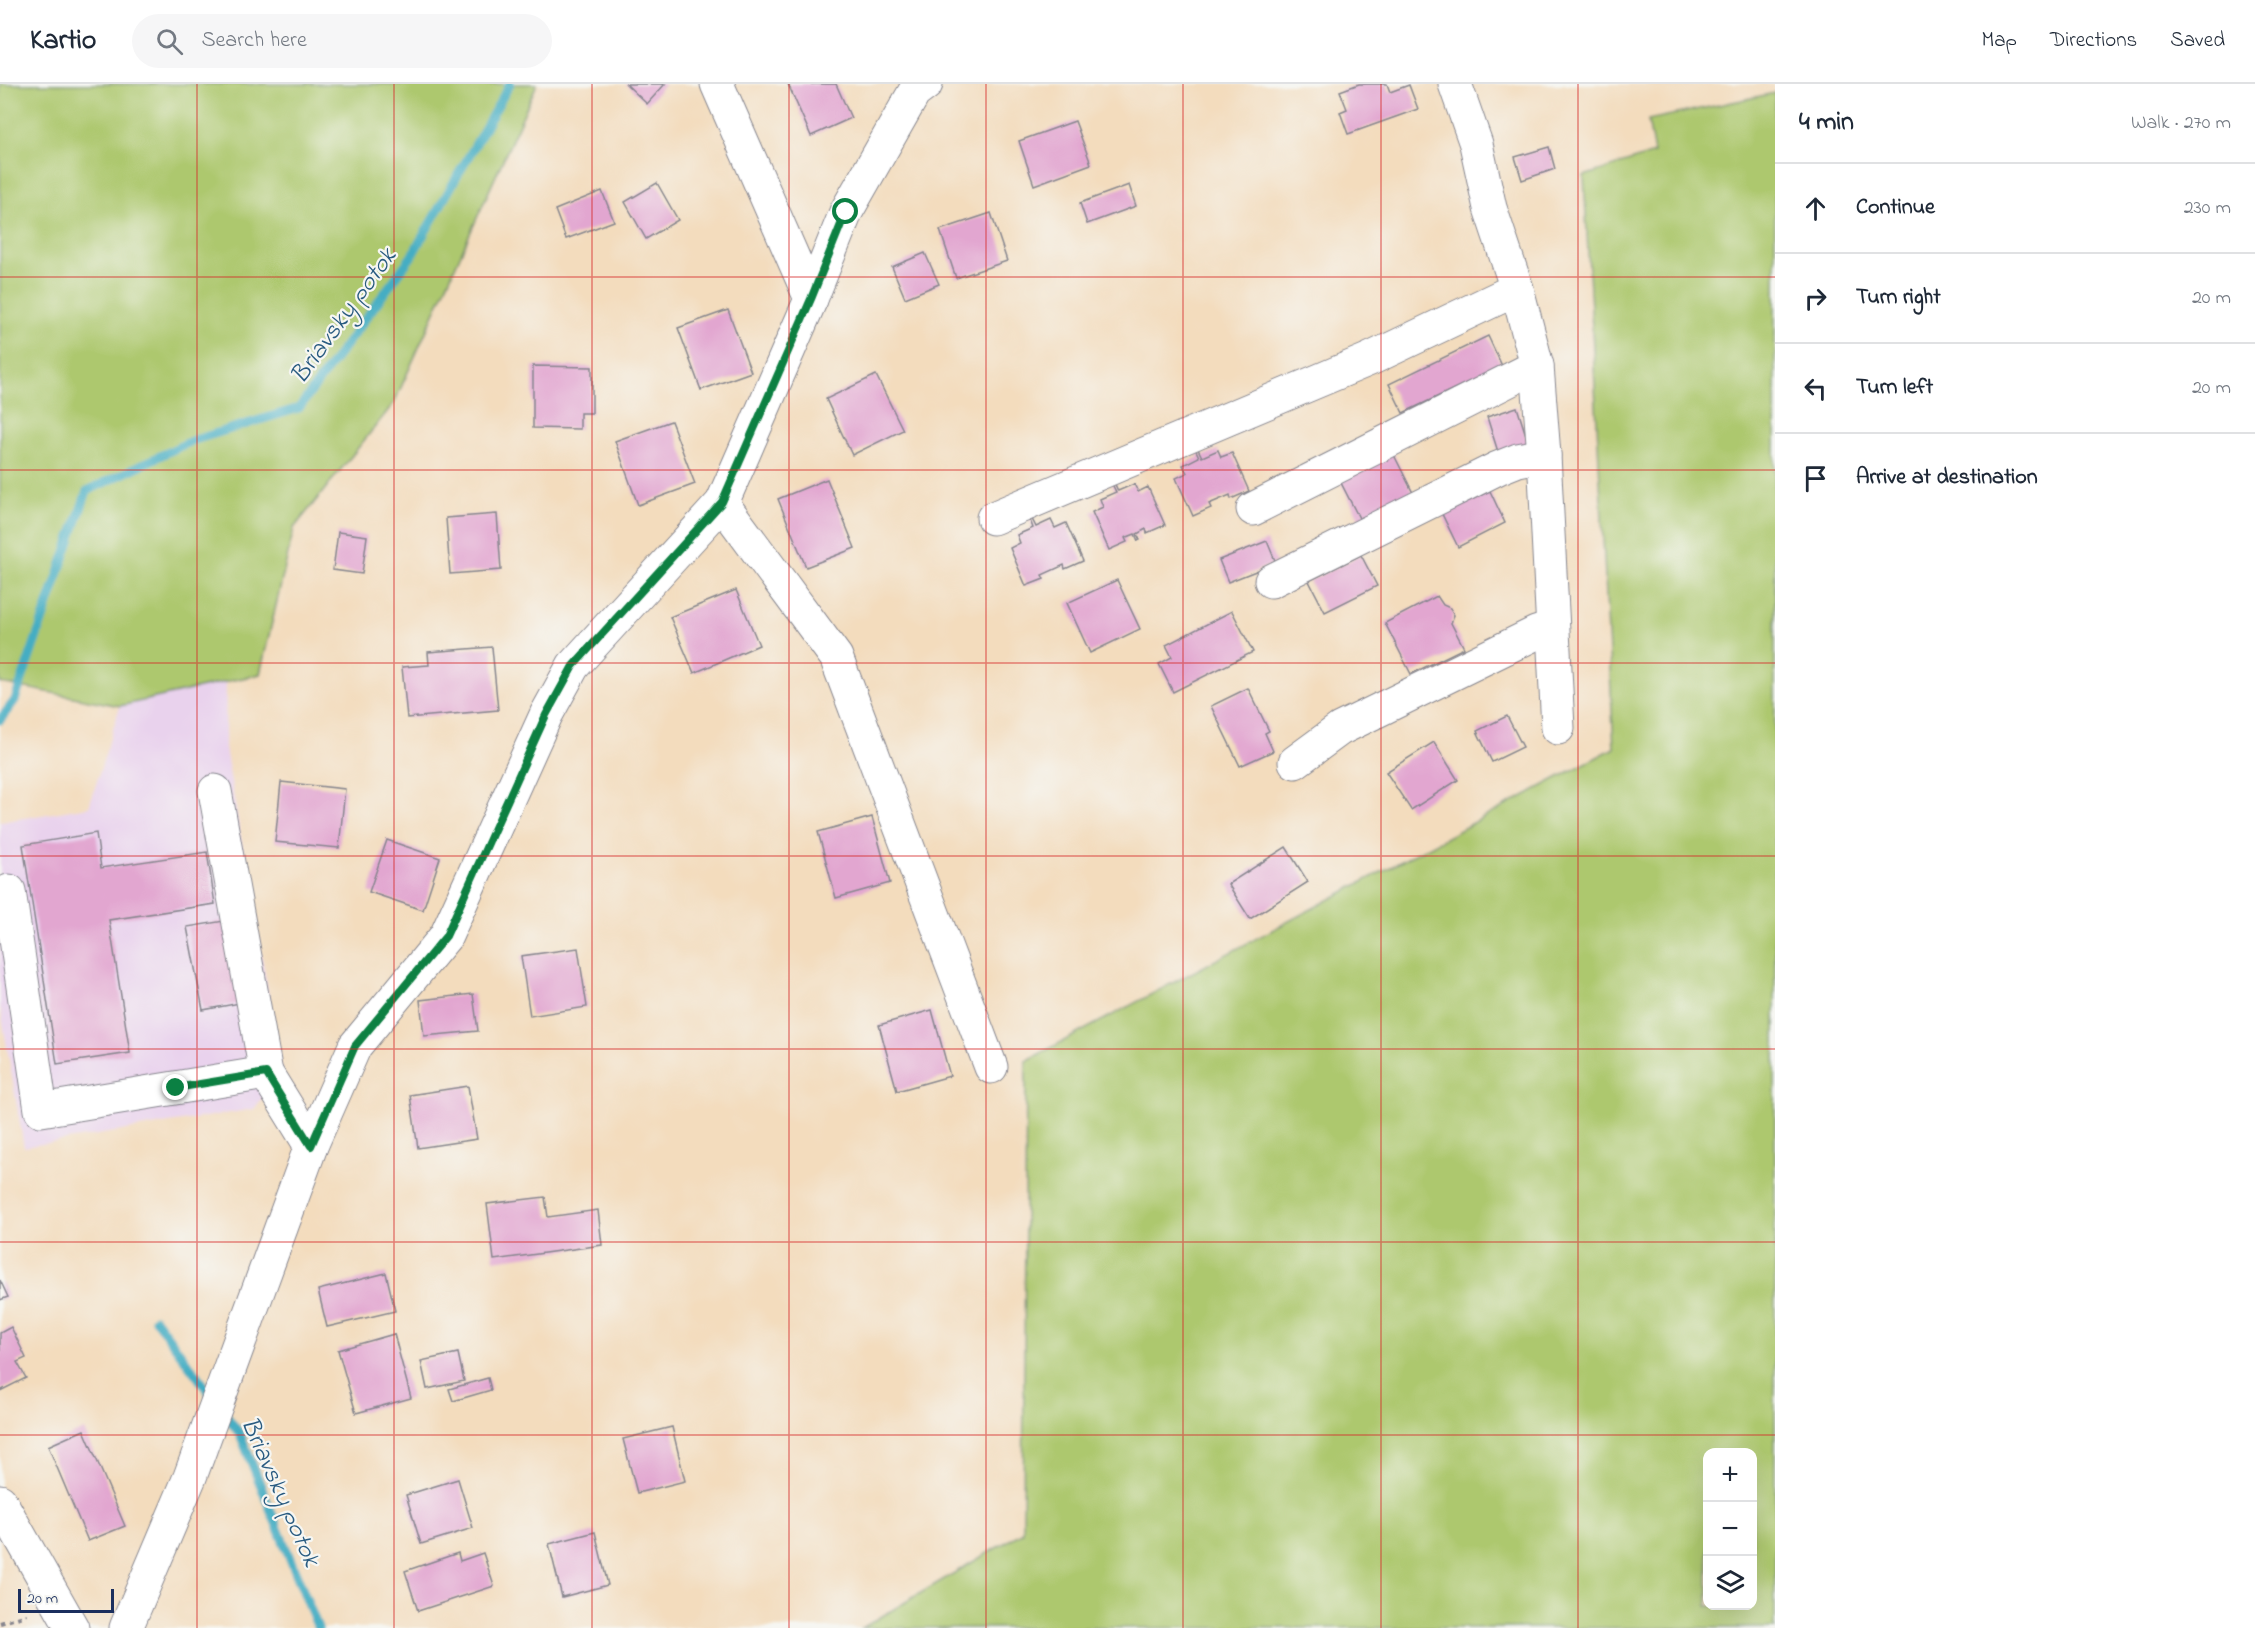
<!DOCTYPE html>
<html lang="en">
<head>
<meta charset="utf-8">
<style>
	body { margin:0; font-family:"Indie Flower",sans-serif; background:#f6f6f7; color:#1f2937 }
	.controls { position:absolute; right:18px; bottom:18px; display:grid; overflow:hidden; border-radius:12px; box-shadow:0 6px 24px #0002 }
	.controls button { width:54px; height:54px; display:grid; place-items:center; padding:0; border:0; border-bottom:2px solid #e0e1e3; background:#fff; color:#1f2937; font:30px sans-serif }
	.scale { position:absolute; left:18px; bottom:15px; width:96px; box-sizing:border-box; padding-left:6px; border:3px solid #1b2f5e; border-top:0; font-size:16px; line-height:21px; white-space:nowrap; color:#1b2f5e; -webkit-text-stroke:4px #f6f6f2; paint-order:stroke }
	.stop { position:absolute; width:18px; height:18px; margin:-14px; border:4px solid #0b8043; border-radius:50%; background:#fff }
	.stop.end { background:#0b8043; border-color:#fff; box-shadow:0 2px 6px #0008 }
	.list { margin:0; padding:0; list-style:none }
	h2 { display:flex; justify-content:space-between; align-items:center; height:78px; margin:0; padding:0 24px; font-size:26px }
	h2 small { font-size:20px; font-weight:400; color:#747a83 }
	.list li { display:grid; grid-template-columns:39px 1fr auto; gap:18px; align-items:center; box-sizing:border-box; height:90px; padding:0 24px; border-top:2px solid #e0e1e3 }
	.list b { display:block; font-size:22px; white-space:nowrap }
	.list em { font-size:20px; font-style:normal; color:#747a83 }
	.icon { flex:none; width:33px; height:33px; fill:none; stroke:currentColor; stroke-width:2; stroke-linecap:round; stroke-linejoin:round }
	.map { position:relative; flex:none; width:1775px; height:1544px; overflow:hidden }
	header { display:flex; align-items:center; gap:36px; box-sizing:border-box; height:84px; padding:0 30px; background:#fff; border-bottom:2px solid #e0e1e3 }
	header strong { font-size:28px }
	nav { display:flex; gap:33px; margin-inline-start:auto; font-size:21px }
	.search { width:420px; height:54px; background:#f6f6f7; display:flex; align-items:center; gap:15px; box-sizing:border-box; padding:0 21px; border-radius:33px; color:#747a83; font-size:22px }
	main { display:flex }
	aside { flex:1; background:#fff }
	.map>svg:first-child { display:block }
	.built { fill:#e9d2ed }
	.green { fill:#adc86e; stroke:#647c66; stroke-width:1.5; fill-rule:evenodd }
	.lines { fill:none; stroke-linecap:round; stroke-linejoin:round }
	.stream { stroke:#44adc3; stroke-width:9 }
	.building { fill:#e2a6d0 }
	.minor-casing { stroke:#87868e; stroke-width:35 }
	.path { stroke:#87868e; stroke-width:4; stroke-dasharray:4.5 4.5; stroke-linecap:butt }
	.minor { stroke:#fff; stroke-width:33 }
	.route { stroke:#0b8043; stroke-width:8 }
	.grid { fill:none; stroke:#d62828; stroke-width:1.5; stroke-opacity:0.55 }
	.labels { text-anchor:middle; stroke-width:4.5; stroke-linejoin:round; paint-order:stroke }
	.water-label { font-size:26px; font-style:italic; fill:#295b81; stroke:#f6f6f2 }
</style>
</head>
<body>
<header>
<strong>Kartio</strong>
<div class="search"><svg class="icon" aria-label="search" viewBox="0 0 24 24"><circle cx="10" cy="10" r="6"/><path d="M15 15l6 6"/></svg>Search here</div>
<nav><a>Map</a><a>Directions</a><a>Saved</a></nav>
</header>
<main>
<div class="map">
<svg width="1775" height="1544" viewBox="0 0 1775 1544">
	<rect width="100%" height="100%" fill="#f6f6f2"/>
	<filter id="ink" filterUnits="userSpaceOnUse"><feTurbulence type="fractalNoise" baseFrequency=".0167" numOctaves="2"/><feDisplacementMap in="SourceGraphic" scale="12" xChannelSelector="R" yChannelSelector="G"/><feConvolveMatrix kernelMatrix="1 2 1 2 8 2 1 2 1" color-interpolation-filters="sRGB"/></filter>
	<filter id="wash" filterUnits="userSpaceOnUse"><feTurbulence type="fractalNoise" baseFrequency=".008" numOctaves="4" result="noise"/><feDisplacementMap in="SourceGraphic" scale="24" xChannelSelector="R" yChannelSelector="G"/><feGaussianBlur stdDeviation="1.35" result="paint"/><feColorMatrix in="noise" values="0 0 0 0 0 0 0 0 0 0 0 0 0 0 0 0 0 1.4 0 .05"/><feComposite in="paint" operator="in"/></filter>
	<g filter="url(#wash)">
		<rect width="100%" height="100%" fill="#f3dcbd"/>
		<polygon class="built" points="226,598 225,664 282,988 254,1025 24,1063 0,922 0,738 89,723 120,622"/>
		<g class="green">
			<polygon points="0,0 537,0 394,319 294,444 260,590 120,622 0,599"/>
			<path d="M1775 9V1544H862L1023 1448 1026 977 1614 664 1584 92 1654 69 1648 36ZM1708 1368H1752V1522H1708Z"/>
		</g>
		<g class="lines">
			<g class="stream">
				<polyline points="0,636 15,616 87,407 191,357 299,324 411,173 510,0"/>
				<polyline points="155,1235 212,1312"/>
				<polyline points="222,1326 240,1350 318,1544"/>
			</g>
		</g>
		<g id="blocks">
			<g class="building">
				<polygon points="626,0 665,0 647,20"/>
				<polygon points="788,0 836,0 851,34 811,52"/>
				<polygon points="1359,0 1387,0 1390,8 1409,1 1418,25 1348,50 1340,28 1347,25 1340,7"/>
				<polygon points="1075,37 1091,80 1034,101 1019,57"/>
				<polygon points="1549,63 1555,85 1522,96 1515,73"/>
				<polygon points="657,99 678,136 646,155 625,118"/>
				<polygon points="1129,101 1136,122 1087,140 1080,119"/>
				<polygon points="602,107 614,137 566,155 555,126"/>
				<polygon points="991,129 1007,177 956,194 940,146"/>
				<polygon points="925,169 939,200 905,214 892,183"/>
				<polygon points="728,226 751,288 701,306 678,244"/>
				<polygon points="1488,252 1502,282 1403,329 1389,300"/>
				<polygon points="533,282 592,283 592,329 580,329 580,345 533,344"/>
				<polygon points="876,291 903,346 852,371 826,315"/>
				<polygon points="1517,323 1529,361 1499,371 1487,333"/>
				<polygon points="671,337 695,400 638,421 615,357"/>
				<polygon points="1196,361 1202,373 1218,366 1221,373 1232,369 1249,407 1231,415 1230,411 1209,420 1211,424 1193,432 1176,394 1187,389 1183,381 1199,373 1194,362"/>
				<polygon points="1391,365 1414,411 1361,438 1338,393"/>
				<polygon points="827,395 855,464 806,483 778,415"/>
				<polygon points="1114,398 1118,407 1134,400 1138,408 1148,403 1165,441 1147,449 1146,445 1137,450 1140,456 1138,457 1135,450 1125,454 1127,458 1109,466 1092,428 1103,423 1100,415 1116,408 1112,400"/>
				<polygon points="1490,407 1505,439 1458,463 1442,430"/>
				<polygon points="497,430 501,486 450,490 446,434"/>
				<polygon points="1032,435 1036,443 1051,436 1055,444 1066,439 1083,477 1065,485 1064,481 1042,491 1044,495 1026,502 1010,464 1020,459 1017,451 1033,444 1030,436"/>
				<polygon points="338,448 367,452 362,490 333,486"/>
				<polygon points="1267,457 1276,479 1228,498 1219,476"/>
				<polygon points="1361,471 1377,502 1325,528 1309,497"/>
				<polygon points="1117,496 1140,545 1090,569 1067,519"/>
				<polygon points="736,506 759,561 694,589 670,533"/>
				<polygon points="1437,512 1443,521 1450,524 1454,531 1451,539 1464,564 1411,590 1385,539"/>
				<polygon points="1232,527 1253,568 1173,608 1159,580 1172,573 1166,561"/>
				<polygon points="492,563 498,626 407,634 402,583 429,581 428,568"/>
				<polygon points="1248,604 1269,647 1265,649 1273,667 1240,682 1211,622"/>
				<polygon points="1507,632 1523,663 1492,678 1477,647"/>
				<polygon points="1434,658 1458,696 1411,726 1386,688"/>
				<polygon points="281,698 345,705 339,764 275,758"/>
				<polygon points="872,733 890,799 836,814 818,748"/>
				<polygon points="96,749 101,784 207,768 215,820 109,836 130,969 57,980 23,761"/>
				<polygon points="387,756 440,774 423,826 369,808"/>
				<polygon points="1286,763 1308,798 1250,835 1228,800"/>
				<polygon points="224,837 240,919 203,926 187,843"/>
				<polygon points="578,864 587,923 530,932 521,872"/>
				<polygon points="473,910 478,947 424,952 420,916"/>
				<polygon points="932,926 950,992 897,1007 879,941"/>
				<polygon points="468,1002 477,1055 418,1064 410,1011"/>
				<polygon points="545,1113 548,1133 598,1126 602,1161 494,1176 487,1120"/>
				<polygon points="386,1189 395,1227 327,1243 318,1206"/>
				<polygon points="0,1196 8,1213 0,1216"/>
				<polygon points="11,1243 26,1274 17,1278 26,1294 0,1307 0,1249"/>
				<polygon points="394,1250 411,1314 356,1329 338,1266"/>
				<polygon points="458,1269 464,1297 427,1305 421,1277"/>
				<polygon points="488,1294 491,1306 453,1317 449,1305"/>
				<polygon points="672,1343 685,1397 637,1409 623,1355"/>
				<polygon points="84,1346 125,1442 88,1457 48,1362"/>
				<polygon points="458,1395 473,1444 421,1460 406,1411"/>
				<polygon points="595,1448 608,1501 562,1513 549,1460"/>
				<polygon points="458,1469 460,1477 483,1469 494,1502 418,1527 405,1487"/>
			</g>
		</g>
	</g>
	<g filter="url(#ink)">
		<use href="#blocks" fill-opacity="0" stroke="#87868e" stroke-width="1.5"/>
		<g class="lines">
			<g class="minor-casing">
				<g id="minor">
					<polyline points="717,0 811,215"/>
					<polyline points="1455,0 1476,60 1490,124 1517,205 1537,282 1544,371 1558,644"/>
					<polyline points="722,419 836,573 991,983"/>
					<polyline points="1253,425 1537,282"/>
					<polyline points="993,434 1370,275 1517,205"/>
					<polyline points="1271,497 1498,384 1518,376 1544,371"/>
					<polyline points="1295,678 1340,645 1536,549 1552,544"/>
					<polyline points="215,707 266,989"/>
					<polyline points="9,807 41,1026 266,989 311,1062"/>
					<polyline points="0,1417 72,1544"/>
					<polyline points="126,1544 190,1393 311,1062 355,962 446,852 546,631 573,582 722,419 811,215 846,128 914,9 926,0"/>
				</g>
			</g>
			<polyline class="path" points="0,1539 27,1531"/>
			<use href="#minor" class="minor"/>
		</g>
	</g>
	<g class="lines" filter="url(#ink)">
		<polyline class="route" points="176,1004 266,989 311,1062 355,962 446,852 546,631 573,582 722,418 811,215 846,128"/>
	</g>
	<path class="grid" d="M197 0V1544M394 0V1544M592 0V1544M789 0V1544M986 0V1544M1183 0V1544M1381 0V1544M1578 0V1544M0 193H1775M0 386H1775M0 579H1775M0 772H1775M0 965H1775M0 1158H1775M0 1351H1775"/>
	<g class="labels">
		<g class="water-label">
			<text transform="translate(342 231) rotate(-54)" y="9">Briavsky potok</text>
			<text transform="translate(282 1407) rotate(66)" y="9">Briavsky potok</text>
		</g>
	</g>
</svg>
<div class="controls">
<button>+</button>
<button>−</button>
<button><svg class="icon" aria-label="layers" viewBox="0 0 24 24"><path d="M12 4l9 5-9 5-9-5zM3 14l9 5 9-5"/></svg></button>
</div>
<div class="scale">20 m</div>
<div class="stop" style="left:846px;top:128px"></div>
<div class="stop end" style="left:176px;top:1004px"></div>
</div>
<aside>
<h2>4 min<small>Walk · 270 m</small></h2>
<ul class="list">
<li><svg class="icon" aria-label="ahead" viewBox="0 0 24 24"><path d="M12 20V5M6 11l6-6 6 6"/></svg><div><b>Continue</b></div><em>230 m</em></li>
<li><svg class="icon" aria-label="right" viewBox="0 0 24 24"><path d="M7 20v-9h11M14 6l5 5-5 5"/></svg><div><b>Turn right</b></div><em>20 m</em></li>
<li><svg class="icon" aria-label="left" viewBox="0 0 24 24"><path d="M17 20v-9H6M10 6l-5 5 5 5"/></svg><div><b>Turn left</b></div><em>20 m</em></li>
<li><svg class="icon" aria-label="arrive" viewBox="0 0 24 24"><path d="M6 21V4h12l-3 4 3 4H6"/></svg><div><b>Arrive at destination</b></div></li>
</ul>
</aside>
</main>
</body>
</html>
